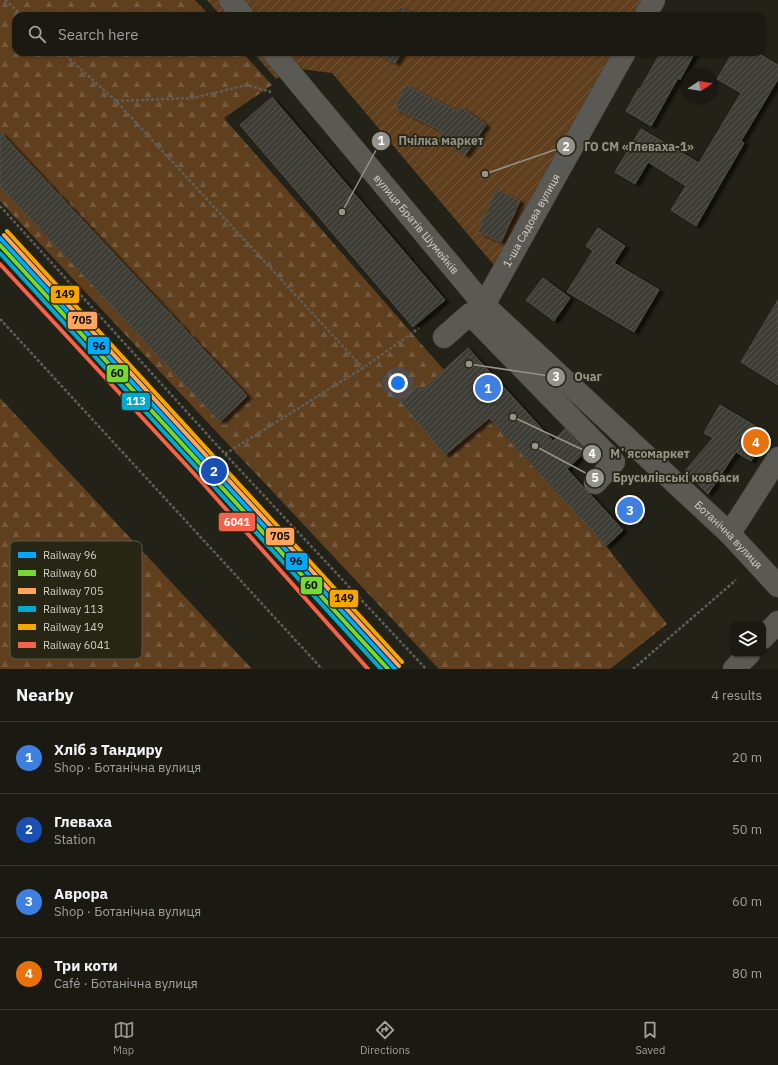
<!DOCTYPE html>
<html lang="en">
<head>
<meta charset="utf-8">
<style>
	body { margin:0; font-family:"IBM Plex Sans",sans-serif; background:#272720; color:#f1f3f6 }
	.controls { position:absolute; right:12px; bottom:12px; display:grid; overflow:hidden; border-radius:8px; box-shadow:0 1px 3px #0004 }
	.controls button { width:36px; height:36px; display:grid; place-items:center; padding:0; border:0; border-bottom:1px solid #383832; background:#1a1a12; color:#f1f3f6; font:20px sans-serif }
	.compass { position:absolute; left:682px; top:68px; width:36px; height:36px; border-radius:50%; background:#1a1a12; box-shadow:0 1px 3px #0004; rotate:78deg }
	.you { position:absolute; left:398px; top:383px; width:14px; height:14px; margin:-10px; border:3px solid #fff; border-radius:50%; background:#1a73e8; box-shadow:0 0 0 6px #1a73e833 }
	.badge { display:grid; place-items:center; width:26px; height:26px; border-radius:50%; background:#95948a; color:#fff; font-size:13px; font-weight:700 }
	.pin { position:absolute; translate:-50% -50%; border:2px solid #fff; box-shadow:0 1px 4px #0006 }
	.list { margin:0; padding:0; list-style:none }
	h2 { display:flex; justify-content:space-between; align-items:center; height:52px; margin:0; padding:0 16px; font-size:17px }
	h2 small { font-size:13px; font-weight:400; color:#9fa19f }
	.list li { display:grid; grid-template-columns:26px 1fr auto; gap:12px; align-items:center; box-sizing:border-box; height:72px; padding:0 16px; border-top:1px solid #383832 }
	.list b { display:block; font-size:15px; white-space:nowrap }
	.list p { margin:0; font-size:13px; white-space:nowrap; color:#9fa19f }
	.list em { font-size:13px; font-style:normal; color:#9fa19f }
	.icon { flex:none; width:22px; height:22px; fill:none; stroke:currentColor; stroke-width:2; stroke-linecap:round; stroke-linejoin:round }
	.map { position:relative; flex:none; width:778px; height:669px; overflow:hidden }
	.search { position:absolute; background:#1a1a12; box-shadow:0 1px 3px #0004; left:12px; right:12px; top:12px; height:44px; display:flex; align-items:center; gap:10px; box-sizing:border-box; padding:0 14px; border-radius:12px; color:#9fa19f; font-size:15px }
	.sheet { height:340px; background:#1a1a12 }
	nav { display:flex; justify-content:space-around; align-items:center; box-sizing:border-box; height:56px; border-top:1px solid #383832; background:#1a1a12; font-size:11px; color:#9fa19f }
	nav a { display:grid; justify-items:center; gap:2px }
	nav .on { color:#95948a }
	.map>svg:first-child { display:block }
	.forest { fill:url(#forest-firs) }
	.garden { fill:url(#garden-furrows) }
	.building { fill:url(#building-hatch); stroke:#504d45; filter:url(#shadow) }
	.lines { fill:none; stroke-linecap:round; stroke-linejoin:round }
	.minor-casing { stroke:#403f38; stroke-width:23 }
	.path { stroke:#5f5e58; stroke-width:2.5; stroke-dasharray:3 2; stroke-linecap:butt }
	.minor { stroke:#5a5953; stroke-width:22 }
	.rail-1-casing { stroke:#272514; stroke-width:7 }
	.rail-2-casing { stroke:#272514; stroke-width:7 }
	.rail-3-casing { stroke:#272514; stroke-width:7 }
	.rail-4-casing { stroke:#272514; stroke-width:7 }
	.rail-5-casing { stroke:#272514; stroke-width:7 }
	.rail-6-casing { stroke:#272514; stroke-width:7 }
	.rail-1 { stroke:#0af; stroke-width:4 }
	.rail-2 { stroke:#74d930; stroke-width:4 }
	.rail-3 { stroke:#ffa55c; stroke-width:4 }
	.rail-4 { stroke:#00a9ce; stroke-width:4 }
	.rail-5 { stroke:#f7a600; stroke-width:4 }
	.rail-6 { stroke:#f46249; stroke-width:4 }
	.labels { text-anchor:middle; stroke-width:3.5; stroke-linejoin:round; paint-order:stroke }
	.street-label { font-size:11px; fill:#d3d2c8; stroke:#272514 }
	.key { fill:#272514; stroke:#5b594a; stroke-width:1 }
	.key-label { font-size:11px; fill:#d3d2c8 }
	.leader { fill:none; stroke:#95948a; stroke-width:1.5 }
	.callout-dot { fill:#95948a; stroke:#272514; stroke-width:1.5 }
	.mark-label { font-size:12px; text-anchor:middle; font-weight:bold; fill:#fff }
	.callout-label { font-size:12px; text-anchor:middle; font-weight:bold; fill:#95948a; stroke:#272514; stroke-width:3.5; stroke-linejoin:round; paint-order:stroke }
	.line-badge { stroke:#272514; stroke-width:1.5 }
	.badge-label { font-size:11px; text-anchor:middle; font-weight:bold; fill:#fff }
	.pale-badge-label { font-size:11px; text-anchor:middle; font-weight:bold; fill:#111 }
</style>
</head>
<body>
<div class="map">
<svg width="778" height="669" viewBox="0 0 778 669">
	<defs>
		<pattern id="forest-firs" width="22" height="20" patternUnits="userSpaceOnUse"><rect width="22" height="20" fill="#5f3f1e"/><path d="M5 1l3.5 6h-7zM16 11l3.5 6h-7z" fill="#755a3d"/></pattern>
		<pattern id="garden-furrows" width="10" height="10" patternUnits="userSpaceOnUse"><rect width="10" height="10" fill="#5f3f1e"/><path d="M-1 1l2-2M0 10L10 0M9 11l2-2" fill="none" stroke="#755a3d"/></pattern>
		<pattern id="building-hatch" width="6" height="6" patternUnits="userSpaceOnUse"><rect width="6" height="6" fill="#3e3d35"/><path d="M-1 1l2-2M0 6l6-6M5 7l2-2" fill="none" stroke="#595851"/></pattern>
		<filter id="shadow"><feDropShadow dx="4.5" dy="2.5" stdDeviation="1" flood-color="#0009"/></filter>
	</defs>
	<rect width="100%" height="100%" fill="#232218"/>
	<g class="forest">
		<polygon points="0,0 195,0 210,16 16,16 16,52 242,52 272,85 224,118 444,370 606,546 667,624 610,669 439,669 0,201"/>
		<polygon points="0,398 252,669 0,669"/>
	</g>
	<g class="garden">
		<polygon points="207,0 650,0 641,16 221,16"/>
		<polygon points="253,52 620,52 498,270 332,73 293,68 276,79"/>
	</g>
	<g class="building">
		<polygon points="400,7 416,16 394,16"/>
		<polygon points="376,52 402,52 395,63"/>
		<polygon points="661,52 695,52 680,80 678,78 651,126 626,111 639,88 640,89"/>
		<polygon points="733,52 756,52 778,65 778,79 741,141 744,143 696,226 671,210 686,186 648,162 635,184 615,172 641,129 699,163 741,93 717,79"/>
		<polygon points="405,85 457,111 460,107 486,125 465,155 439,136 442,131 395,108"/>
		<polygon points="272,97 445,300 413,327 240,125"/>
		<polygon points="0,132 247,396 220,422 0,186"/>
		<polygon points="496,190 520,201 501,242 478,232"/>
		<polygon points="598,228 625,246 614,263 659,290 634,332 567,292 593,251 586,246"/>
		<polygon points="543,278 570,298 554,321 526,300"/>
		<polygon points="778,300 778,385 741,362"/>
		<polygon points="468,348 553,441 565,429 586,451 567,469 623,530 606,546 489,418 445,455 400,401 418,386 422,390"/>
		<polygon points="720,405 767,433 751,461 736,452 708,494 685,471 713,438 704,433"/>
	</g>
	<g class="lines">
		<g class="minor-casing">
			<g id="minor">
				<polyline points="230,0 243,16"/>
				<polyline points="645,16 654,0"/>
				<path id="s1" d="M273 52 484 305 729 533 778 586"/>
				<path id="s2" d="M484 305 625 52"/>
				<polyline points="444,337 470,314 614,462 595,483"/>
				<polyline points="729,533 739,519 778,458"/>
				<polyline points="763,638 778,622"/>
				<polyline points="734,669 749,654"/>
			</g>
		</g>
		<g class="path">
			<polyline points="5,0 23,16"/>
			<polyline points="62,52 116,101 363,368"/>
			<polyline points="116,101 193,98 247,85 271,92"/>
			<polyline points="0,206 225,454 426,669"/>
			<polyline points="0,319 322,669"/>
			<polyline points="225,454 363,368 419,328"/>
			<polyline points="633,669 736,580"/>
		</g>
		<use href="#minor" class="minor"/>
		<g class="rail-1-casing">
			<polyline id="rail-1" points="0,238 395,669"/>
		</g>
		<g class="rail-2-casing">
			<polyline id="rail-2" points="0,245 388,669"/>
		</g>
		<g class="rail-3-casing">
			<polyline id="rail-3" points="4,235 399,666"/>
		</g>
		<g class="rail-4-casing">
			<polyline id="rail-4" points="0,253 381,669"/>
		</g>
		<g class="rail-5-casing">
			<polyline id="rail-5" points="7,231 402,662"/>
		</g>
		<g class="rail-6-casing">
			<polyline id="rail-6" points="0,264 200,480 368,669"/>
		</g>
		<use href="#rail-1" class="rail-1"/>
		<use href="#rail-2" class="rail-2"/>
		<use href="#rail-3" class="rail-3"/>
		<use href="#rail-4" class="rail-4"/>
		<use href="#rail-5" class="rail-5"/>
		<use href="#rail-6" class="rail-6"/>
	</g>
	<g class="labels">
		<g class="street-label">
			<text dy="4" stroke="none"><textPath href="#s2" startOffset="97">1-ша Садова вулиця</textPath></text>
			<text dy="4" stroke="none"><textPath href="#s1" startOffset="224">вулиця Братів Шумейків</textPath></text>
			<text dy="4" stroke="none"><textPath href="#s1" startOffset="665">Ботанічна вулиця</textPath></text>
		</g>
	</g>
	<rect x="10" y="541" width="132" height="118" rx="6" class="key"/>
	<rect x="18" y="552" width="18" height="6" fill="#0af"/>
	<rect x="18" y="570" width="18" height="6" fill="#74d930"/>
	<rect x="18" y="588" width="18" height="6" fill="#ffa55c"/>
	<rect x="18" y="606" width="18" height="6" fill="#00a9ce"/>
	<rect x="18" y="624" width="18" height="6" fill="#f7a600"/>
	<rect x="18" y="642" width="18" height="6" fill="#f46249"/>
	<g class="key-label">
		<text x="43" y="559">Railway 96</text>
		<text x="43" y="577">Railway 60</text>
		<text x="43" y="595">Railway 705</text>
		<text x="43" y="613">Railway 113</text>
		<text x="43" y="631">Railway 149</text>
		<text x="43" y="649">Railway 6041</text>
	</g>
	<path class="leader" d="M342 212L381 141M485 174L566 146M469 364L556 377M513 417L592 454M535 446L595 478"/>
	<g class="callout-dot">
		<circle cx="342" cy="212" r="4"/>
		<circle cx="485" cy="174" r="4"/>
		<circle cx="469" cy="364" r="4"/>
		<circle cx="513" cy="417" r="4"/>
		<circle cx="535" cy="446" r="4"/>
		<circle cx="381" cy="141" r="10"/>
		<circle cx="566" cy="146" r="10"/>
		<circle cx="556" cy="377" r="10"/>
		<circle cx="592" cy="454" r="10"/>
		<circle cx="595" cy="478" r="10"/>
	</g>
	<g class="mark-label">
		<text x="381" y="145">1</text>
		<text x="566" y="151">2</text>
		<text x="556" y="381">3</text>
		<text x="592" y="458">4</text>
		<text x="595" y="482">5</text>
	</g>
	<g class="callout-label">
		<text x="441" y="145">Пчілка маркет</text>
		<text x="639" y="151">ГО СМ «Глеваха-1»</text>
		<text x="588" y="381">Очаг</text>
		<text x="650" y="458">Мʼясомаркет</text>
		<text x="676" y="482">Брусилівські ковбаси</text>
	</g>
	<g class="line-badge">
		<rect x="50" y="285" width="30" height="19" rx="4" fill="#f7a600"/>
		<rect x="67" y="311" width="31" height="19" rx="4" fill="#ffa55c"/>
		<rect x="87" y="336" width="23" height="19" rx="4" fill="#0af"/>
		<rect x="106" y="364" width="23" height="19" rx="4" fill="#74d930"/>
		<rect x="121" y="392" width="30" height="19" rx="4" fill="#00a9ce"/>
		<rect x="218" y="512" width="38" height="20" rx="4" fill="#f46249"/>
		<rect x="265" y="527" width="30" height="19" rx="4" fill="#ffa55c"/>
		<rect x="285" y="552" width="23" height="19" rx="4" fill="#0af"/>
		<rect x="300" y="576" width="23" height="19" rx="4" fill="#74d930"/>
		<rect x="329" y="589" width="30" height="19" rx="4" fill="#f7a600"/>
	</g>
	<g class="badge-label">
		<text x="136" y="405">113</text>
		<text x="237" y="526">6041</text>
	</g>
	<g class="pale-badge-label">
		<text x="65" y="298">149</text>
		<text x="82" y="324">705</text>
		<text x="99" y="350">96</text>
		<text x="117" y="377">60</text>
		<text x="280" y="540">705</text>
		<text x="296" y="565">96</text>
		<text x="311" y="589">60</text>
		<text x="344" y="602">149</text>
	</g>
</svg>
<div class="controls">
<button><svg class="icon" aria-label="layers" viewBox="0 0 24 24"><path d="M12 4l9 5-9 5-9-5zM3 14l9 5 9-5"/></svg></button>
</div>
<svg class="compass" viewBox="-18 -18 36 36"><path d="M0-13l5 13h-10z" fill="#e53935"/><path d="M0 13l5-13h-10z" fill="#9fa19f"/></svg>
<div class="you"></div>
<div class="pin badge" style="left:488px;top:388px;background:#3f7fe0">1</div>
<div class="pin badge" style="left:214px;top:471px;background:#1a4fb4">2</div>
<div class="pin badge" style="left:630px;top:510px;background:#3f7fe0">3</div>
<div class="pin badge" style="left:756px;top:442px;background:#e8710a">4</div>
<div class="search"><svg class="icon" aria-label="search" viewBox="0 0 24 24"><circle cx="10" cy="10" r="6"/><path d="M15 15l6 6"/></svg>Search here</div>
</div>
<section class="sheet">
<h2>Nearby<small>4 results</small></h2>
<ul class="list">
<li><span class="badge" style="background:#3f7fe0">1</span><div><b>Хліб з Тандиру</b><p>Shop · Ботанічна вулиця</p></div><em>20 m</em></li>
<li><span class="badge" style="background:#1a4fb4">2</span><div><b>Глеваха</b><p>Station</p></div><em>50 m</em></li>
<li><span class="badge" style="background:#3f7fe0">3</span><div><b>Аврора</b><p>Shop · Ботанічна вулиця</p></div><em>60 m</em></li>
<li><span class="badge" style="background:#e8710a">4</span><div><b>Три коти</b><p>Café · Ботанічна вулиця</p></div><em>80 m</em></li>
</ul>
</section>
<nav>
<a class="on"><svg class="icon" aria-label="map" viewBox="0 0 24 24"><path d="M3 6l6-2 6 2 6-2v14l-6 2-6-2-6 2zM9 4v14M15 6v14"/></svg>Map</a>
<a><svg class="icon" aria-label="directions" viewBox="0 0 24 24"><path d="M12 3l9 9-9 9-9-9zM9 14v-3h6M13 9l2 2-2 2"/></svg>Directions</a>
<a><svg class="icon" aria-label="saved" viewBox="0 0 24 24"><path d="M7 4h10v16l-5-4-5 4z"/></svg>Saved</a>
</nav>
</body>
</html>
